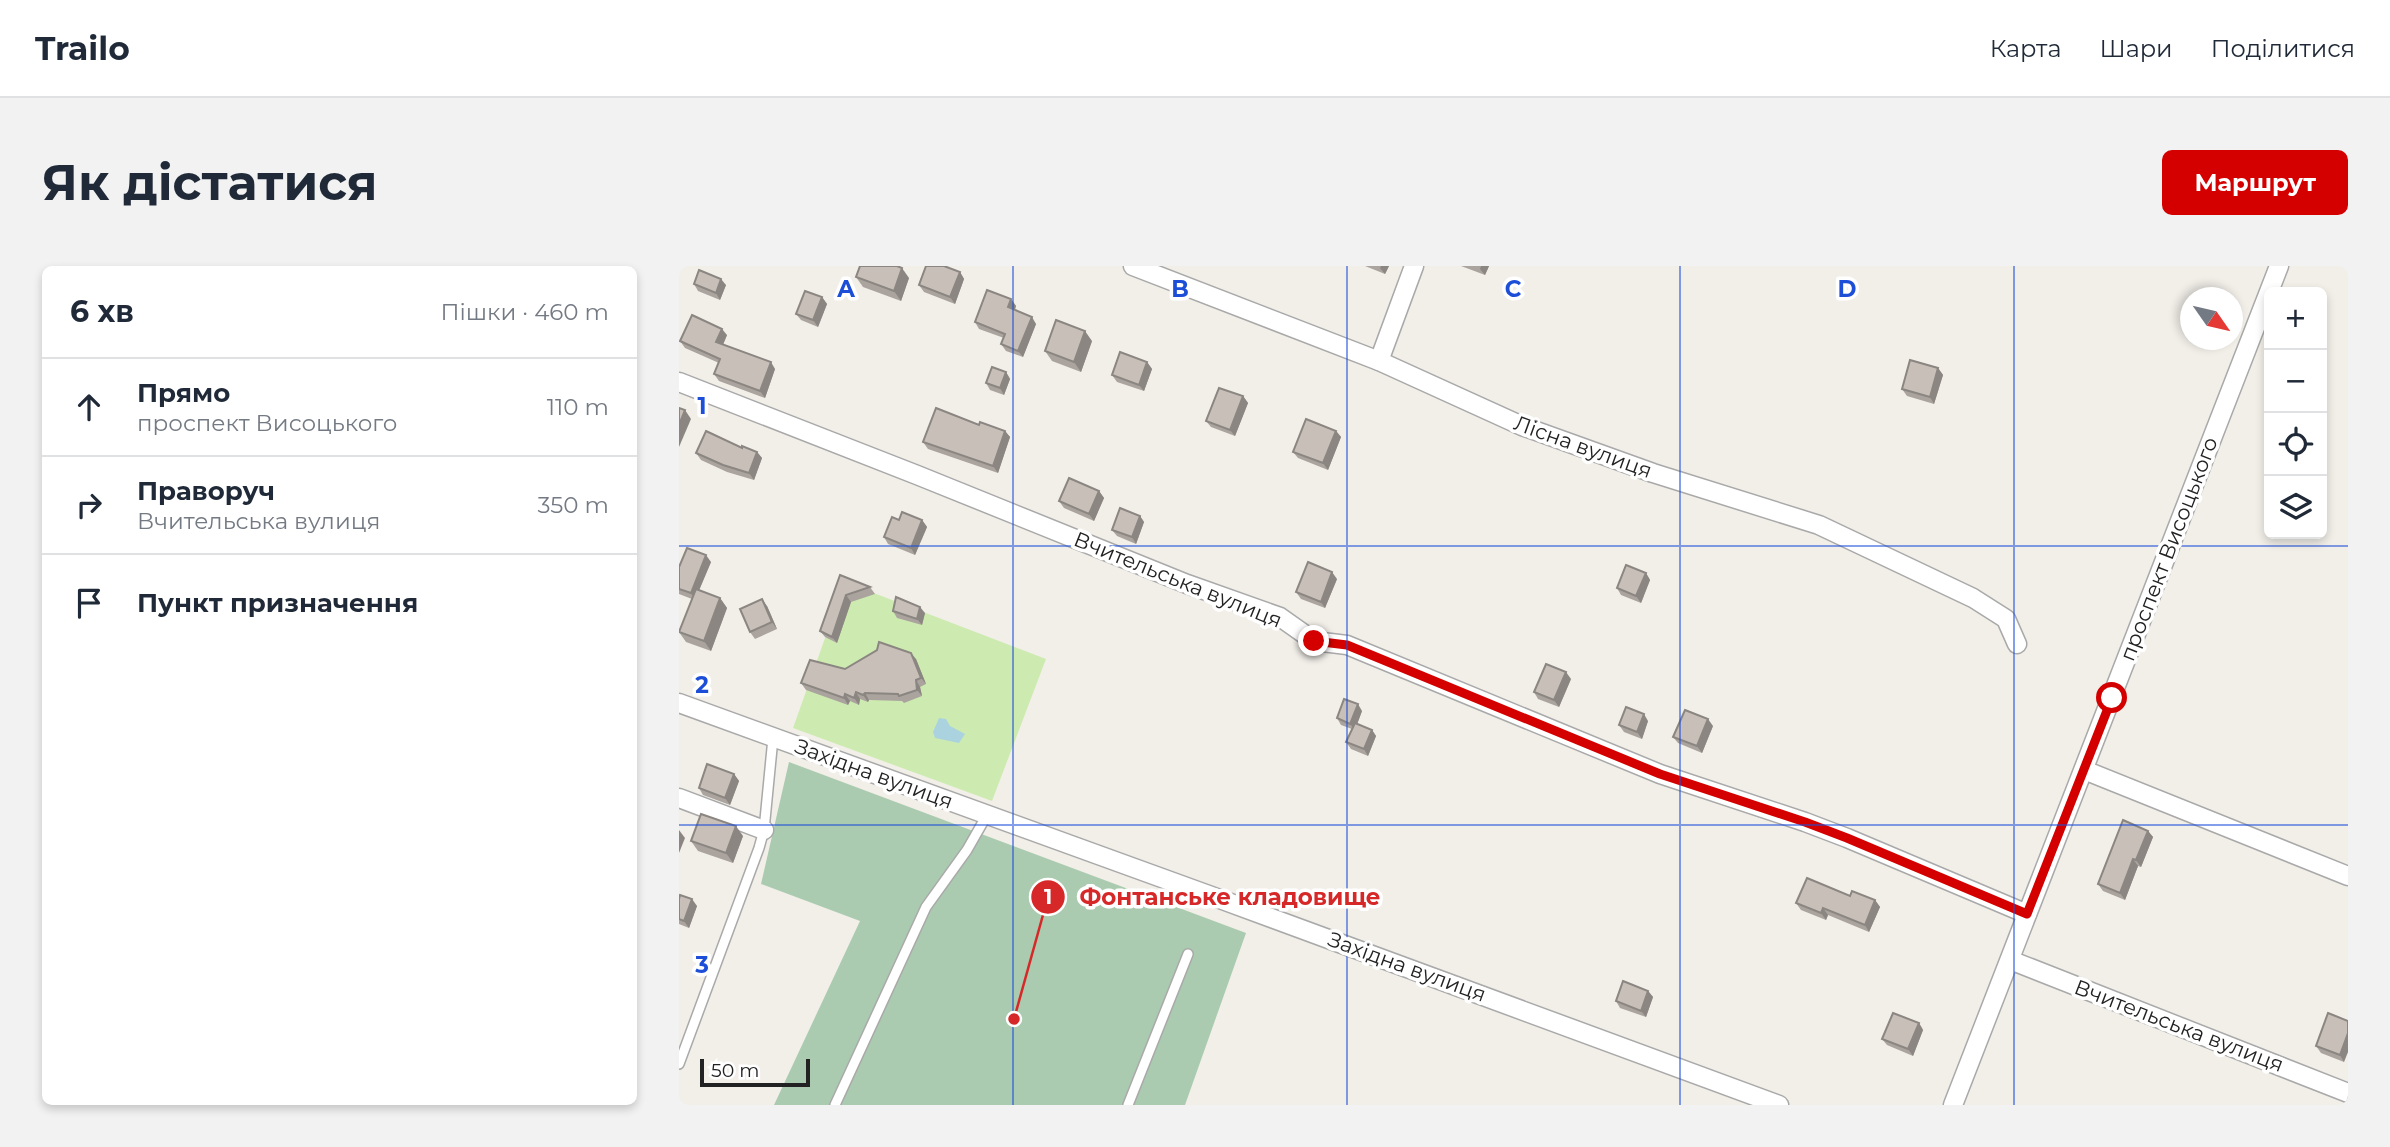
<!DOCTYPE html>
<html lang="uk">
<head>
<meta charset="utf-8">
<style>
	body { margin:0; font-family:Montserrat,sans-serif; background:#f2f2f3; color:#1f2937 }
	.controls { position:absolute; right:21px; top:21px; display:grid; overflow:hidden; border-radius:10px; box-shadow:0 4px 10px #0003 }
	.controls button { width:63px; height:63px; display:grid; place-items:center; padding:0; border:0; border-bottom:2px solid #e0e1e3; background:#fff; color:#1f2937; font:35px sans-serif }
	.compass { position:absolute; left:1501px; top:21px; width:63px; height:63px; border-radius:50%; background:#fff; box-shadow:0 4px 10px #0003; rotate:124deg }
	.scale { position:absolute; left:21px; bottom:18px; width:110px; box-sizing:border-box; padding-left:7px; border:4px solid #222; border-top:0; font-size:19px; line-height:24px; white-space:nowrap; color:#222; -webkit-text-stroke:5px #fff; paint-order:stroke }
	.stop { position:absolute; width:21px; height:21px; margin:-16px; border:5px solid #d40000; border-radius:50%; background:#fff }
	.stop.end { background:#d40000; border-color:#fff; box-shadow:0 2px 7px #0008 }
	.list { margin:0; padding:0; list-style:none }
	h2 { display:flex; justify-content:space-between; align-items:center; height:91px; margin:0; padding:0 28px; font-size:30px }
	h2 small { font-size:23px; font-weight:400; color:#747a83 }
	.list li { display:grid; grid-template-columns:46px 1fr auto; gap:21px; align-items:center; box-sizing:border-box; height:98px; padding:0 28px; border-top:2px solid #e0e1e3 }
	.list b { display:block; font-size:26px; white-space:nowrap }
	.list p { margin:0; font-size:23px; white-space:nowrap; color:#747a83 }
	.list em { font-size:23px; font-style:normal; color:#747a83 }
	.icon { flex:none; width:38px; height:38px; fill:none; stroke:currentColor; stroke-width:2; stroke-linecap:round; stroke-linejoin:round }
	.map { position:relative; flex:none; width:1669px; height:839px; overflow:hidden; border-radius:10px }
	header { display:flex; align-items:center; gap:42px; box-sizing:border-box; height:98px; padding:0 35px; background:#fff; border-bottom:2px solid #e0e1e3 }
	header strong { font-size:33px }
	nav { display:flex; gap:38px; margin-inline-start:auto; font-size:24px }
	.intro { display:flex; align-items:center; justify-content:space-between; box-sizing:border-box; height:168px; padding:0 42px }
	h1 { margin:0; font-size:49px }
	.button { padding:18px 32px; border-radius:10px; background:#d40000; color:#fff; font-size:24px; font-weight:700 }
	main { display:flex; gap:42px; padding:0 42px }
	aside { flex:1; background:#fff; border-radius:10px; box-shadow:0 4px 10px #0003 }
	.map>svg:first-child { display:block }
	.grass { fill:#cdebb0 }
	.cemetery { fill:#aacbaf }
	.water { fill:#aad3df }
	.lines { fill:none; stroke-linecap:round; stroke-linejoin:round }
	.service-casing { stroke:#a9a9a9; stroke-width:12 }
	.minor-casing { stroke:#a9a9a9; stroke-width:21 }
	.service { stroke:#fff; stroke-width:9 }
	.minor { stroke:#fff; stroke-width:18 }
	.wall { fill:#aba49e }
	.shaded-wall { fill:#8b8681 }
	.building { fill:#c7bfb8; stroke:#8b8681; stroke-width:2 }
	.route { stroke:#d40000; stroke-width:9 }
	.grid { fill:none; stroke:#1d4ed8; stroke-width:2; stroke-opacity:0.55 }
	.labels { text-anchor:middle; stroke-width:7; stroke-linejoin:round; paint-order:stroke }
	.street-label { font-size:21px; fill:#222; stroke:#fff }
	.grid-label { font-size:23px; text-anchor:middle; font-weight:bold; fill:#1d4ed8; stroke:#fff; stroke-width:7; stroke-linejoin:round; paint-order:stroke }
	.leader { fill:none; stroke:#d62828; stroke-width:2.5 }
	.callout-dot { fill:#d62828; stroke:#fff; stroke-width:2.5 }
	.mark-label { font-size:21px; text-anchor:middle; font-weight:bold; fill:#fff }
	.callout-label { font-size:23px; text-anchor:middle; font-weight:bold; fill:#d62828; stroke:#fff; stroke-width:7; stroke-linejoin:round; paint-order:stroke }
</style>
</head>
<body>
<header>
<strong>Trailo</strong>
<nav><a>Карта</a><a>Шари</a><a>Поділитися</a></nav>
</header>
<div class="intro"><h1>Як дістатися</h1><a class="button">Маршрут</a></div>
<main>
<aside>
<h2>6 хв<small>Пішки · 460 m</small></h2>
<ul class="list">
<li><svg class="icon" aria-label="ahead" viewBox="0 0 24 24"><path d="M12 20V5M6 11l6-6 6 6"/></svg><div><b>Прямо</b><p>проспект Висоцького</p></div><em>110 m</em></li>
<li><svg class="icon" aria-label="right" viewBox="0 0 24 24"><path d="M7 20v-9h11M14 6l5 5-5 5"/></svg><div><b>Праворуч</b><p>Вчительська вулиця</p></div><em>350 m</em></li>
<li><svg class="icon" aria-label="arrive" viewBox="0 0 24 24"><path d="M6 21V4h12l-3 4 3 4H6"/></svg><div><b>Пункт призначення</b></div></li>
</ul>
</aside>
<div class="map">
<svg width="1669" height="839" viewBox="0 0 1669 839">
	<rect width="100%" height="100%" fill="#f2efe9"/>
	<polygon class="grass" points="166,316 367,393 313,535 114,462"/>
	<polygon class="cemetery" points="110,496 567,667 506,839 95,839 181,655 82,618"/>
	<polygon class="water" points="260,452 267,453 271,460 286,468 280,477 256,472 254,466"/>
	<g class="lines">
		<g class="service-casing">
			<g id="service">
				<polyline points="0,798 80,582 85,564 94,472"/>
				<polyline points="156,839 247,641 288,584 308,549"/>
				<polyline points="449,839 509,688"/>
			</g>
		</g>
		<g class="minor-casing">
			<g id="minor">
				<polyline points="454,0 700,95 843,160 974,207 1140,259 1294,332 1327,353 1338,378"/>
				<polyline points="700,95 735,0"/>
				<polyline points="0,116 238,209 508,318 601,351 635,375 668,379 981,508 1126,556 1168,572 1348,648"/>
				<polyline points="0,437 538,632 1100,839"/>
				<polyline points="1405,504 1669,610"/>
				<polyline points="0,532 85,564"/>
				<polyline points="1331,694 1669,827"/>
				<polyline points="1274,839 1600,0"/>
			</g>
		</g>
		<use href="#service" class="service"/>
		<use href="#minor" class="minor"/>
	</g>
	<g class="wall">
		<polygon points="686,0 710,0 706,8"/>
		<polygon points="782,0 810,0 806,9"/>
		<polygon points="281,6 285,13 276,38 245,26 240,19"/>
		<polygon points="177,11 230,12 222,35 184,21"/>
		<polygon points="15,18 47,19 41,34 19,25"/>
		<polygon points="143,31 148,38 139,61 122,54 117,48"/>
		<polygon points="332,33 337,40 336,44 357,58 344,91 327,85 322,78 325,72 300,63 296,56"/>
		<polygon points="48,69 44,79 96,103 86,132 40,115 35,108 40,97 6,82 1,75"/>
		<polygon points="413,75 402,106 373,95 366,85"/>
		<polygon points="468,96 473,103 465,125 438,116 433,109"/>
		<polygon points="1259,102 1264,109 1255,138 1228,130 1223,123"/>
		<polygon points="327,106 331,113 325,129 311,124 307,117"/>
		<polygon points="564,130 569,137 556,170 532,161 527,155"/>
		<polygon points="300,159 326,165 331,171 319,207 249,183 244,176"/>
		<polygon points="657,165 662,171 649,204 619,192 614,186"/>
		<polygon points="63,182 78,186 83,192 75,214 48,206 22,194 17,187"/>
		<polygon points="420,225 425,232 415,255 385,242 380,235"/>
		<polygon points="461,250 465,256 457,278 438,270 433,264"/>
		<polygon points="220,254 243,254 248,261 236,289 209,278 205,271"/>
		<polygon points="32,296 20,324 41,332 48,342 32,385 7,376 0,366 13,333 0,328 0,301"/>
		<polygon points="967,307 971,314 962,337 942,329 938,322"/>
		<polygon points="161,309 191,321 196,328 172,336 158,377 146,371 141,365"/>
		<polygon points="658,313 646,342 622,333 617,326"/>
		<polygon points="88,340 98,363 76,373 71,366"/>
		<polygon points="214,345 246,347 243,359 218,352"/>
		<polygon points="237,393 247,418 241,421 243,430 225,437 223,435 190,434 189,436 181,433 180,439 171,435 169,439 127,424 122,417 166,403"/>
		<polygon points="892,413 880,441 859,433 855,426"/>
		<polygon points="683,445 678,458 693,464 697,470 689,490 672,483 667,476 673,463 662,459 658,452"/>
		<polygon points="969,455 963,473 945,466 940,459"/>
		<polygon points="1034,460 1023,487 999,477 994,471"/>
		<polygon points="55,508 60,515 51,539 24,529 20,522"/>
		<polygon points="1469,565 1474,571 1462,601 1459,600 1446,634 1424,625 1419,618"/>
		<polygon points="64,570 54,597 19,585 12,575"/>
		<polygon points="1171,630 1196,634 1201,641 1190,666 1149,649 1147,654 1122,644 1117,637"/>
		<polygon points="0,633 18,640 10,662 0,658"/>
		<polygon points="969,725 974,731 967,751 941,742 937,735"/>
		<polygon points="1669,755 1665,796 1642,787 1637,780"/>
		<polygon points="1240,757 1244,764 1234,790 1208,779 1203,773"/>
	</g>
	<g class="shaded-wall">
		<polygon points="702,0 710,0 706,8 701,2"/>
		<polygon points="802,0 810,0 806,9 801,3"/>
		<polygon points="223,2 230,12 222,35 215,25"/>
		<polygon points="281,6 285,13 276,38 271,31"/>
		<polygon points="42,13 47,19 41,34 37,27"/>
		<polygon points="143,31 148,38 139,61 134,54"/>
		<polygon points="332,33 337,40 334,48 329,41"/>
		<polygon points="353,51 357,58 344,91 339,85"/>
		<polygon points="43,63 48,69 42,83 37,76"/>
		<polygon points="406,65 413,75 402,106 395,96"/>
		<polygon points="92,96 96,103 86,132 81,125"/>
		<polygon points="468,96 473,103 465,125 460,119"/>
		<polygon points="1259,102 1264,109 1255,138 1251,131"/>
		<polygon points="327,106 331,113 325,129 321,122"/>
		<polygon points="564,130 569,137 556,170 551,164"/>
		<polygon points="6,144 12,153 0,181 0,159"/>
		<polygon points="326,165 331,171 319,207 314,200"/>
		<polygon points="657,165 662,171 649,204 644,197"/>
		<polygon points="78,186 83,192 75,214 70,207"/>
		<polygon points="420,225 425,232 415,255 410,248"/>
		<polygon points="461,250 465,256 457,278 453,271"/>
		<polygon points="243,254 248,261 236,289 232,282"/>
		<polygon points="27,289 32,296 16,334 12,327"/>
		<polygon points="653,306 658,313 646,342 642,336"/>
		<polygon points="967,307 971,314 962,337 957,330"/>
		<polygon points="167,329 172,336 158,377 153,371"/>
		<polygon points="41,332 48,342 32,385 25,375"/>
		<polygon points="83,333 88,340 98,363 93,356"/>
		<polygon points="241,341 246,347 243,359 238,353"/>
		<polygon points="232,387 237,393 247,418 242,412"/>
		<polygon points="887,406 892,413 880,441 875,434"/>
		<polygon points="237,414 241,421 243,430 238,424"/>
		<polygon points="177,426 181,433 180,439 175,432"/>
		<polygon points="186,427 190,434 189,436 184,429"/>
		<polygon points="166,428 171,435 169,439 165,432"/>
		<polygon points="679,438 683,445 676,464 671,458"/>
		<polygon points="965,448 969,455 963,473 958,466"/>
		<polygon points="1029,453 1034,460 1023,487 1018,480"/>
		<polygon points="693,464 697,470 689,490 685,483"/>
		<polygon points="55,508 60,515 51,539 46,532"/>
		<polygon points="57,560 64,570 54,597 47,587"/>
		<polygon points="0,564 6,572 0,587"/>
		<polygon points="1469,565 1474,571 1462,601 1457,594"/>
		<polygon points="1454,593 1459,600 1446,634 1441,627"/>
		<polygon points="13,633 18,640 10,662 5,655"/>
		<polygon points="1196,634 1201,641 1190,666 1186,659"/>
		<polygon points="1144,642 1149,649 1147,654 1142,647"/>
		<polygon points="969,725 974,731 967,751 962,745"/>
		<polygon points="1240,757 1244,764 1234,790 1229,783"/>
		<polygon points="1669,767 1669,786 1665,796 1661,789"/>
	</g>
	<g class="building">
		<polygon points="181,0 218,0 223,2 215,25 177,11"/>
		<polygon points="247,0 265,0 281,6 271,31 240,19"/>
		<polygon points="20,4 42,13 37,27 15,18"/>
		<polygon points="308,24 332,33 329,41 353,51 339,85 322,78 326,68 296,56"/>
		<polygon points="126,25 143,31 134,54 117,48"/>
		<polygon points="13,49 43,63 37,76 92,96 81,125 35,108 41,93 1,75"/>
		<polygon points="377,54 406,65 395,96 366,85"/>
		<polygon points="441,86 468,96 460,119 433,109"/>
		<polygon points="1231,94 1259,102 1251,131 1223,123"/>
		<polygon points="313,101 327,106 321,122 307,117"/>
		<polygon points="540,122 564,130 551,164 527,155"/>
		<polygon points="0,142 6,144 0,159"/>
		<polygon points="257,142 300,159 301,156 326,165 314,200 244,176"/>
		<polygon points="627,153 657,165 644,197 614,186"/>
		<polygon points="27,165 63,182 63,180 78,186 70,207 44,199 17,187"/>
		<polygon points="390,212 420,225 410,248 380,235"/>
		<polygon points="441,242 461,250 453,271 433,264"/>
		<polygon points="223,246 243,254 232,282 205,271 213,251 220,254"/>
		<polygon points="8,282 27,289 12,327 0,323 0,301"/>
		<polygon points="629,296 653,306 642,336 617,326"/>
		<polygon points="947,299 967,307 957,330 938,322"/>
		<polygon points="161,309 191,321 167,329 153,371 141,365"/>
		<polygon points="17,323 41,332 25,375 0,366"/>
		<polygon points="217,331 241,341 238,353 214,345"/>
		<polygon points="83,333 93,356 71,366 61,343"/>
		<polygon points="200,376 232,387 242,412 237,414 238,424 220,430 219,428 186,427 184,429 177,426 175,432 166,428 165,432 122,417 131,394 166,403 198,384"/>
		<polygon points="867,398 887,406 875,434 855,426"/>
		<polygon points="665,433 679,438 671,458 658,452"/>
		<polygon points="947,441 965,448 958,466 940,459"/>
		<polygon points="1006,444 1029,453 1018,480 994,471"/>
		<polygon points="676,457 693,464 685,483 667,476"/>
		<polygon points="28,498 55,508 46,532 20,522"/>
		<polygon points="22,548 57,560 47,587 12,575"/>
		<polygon points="1444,554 1469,565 1457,594 1454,593 1441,627 1419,618"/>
		<polygon points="1128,612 1171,630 1173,625 1196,634 1186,659 1144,642 1142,647 1117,637"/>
		<polygon points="1,629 13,633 5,655 0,653 0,633"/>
		<polygon points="944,715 969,725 962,745 937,735"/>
		<polygon points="1214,747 1240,757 1229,783 1203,773"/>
		<polygon points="1649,747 1669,755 1669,767 1661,789 1637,780"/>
	</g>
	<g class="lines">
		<polyline class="route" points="635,375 668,379 981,508 1126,556 1168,572 1348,648 1433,432"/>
	</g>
	<path class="grid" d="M334 0V839M668 0V839M1001 0V839M1335 0V839M0 280H1669M0 559H1669"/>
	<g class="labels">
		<g class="street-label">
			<text transform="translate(904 181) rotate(20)" y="7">Лісна вулиця</text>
			<text transform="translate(1490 283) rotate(-69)" y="7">проспект Висоцького</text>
			<text transform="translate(499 314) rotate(22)" y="7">Вчительська вулиця</text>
			<text transform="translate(195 508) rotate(20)" y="7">Західна вулиця</text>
			<text transform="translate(728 701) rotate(20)" y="7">Західна вулиця</text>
			<text transform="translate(1500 760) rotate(21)" y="7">Вчительська вулиця</text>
		</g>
	</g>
	<g class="grid-label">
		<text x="167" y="31">A</text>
		<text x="501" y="31">B</text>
		<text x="834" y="31">C</text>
		<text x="1168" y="31">D</text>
		<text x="23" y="148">1</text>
		<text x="23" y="427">2</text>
		<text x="23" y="707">3</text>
	</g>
	<path class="leader" d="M335 753L369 631"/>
	<g class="callout-dot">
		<circle cx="335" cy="753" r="7"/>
		<circle cx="369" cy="631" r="18"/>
	</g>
	<g class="mark-label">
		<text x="369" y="638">1</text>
	</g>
	<g class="callout-label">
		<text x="551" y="639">Фонтанське кладовище</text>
	</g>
</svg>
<div class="controls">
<button>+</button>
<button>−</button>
<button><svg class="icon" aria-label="locate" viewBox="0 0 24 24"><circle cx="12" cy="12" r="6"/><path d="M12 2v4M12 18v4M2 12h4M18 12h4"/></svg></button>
<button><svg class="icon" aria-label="layers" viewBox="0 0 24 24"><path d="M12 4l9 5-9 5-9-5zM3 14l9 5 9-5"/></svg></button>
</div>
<svg class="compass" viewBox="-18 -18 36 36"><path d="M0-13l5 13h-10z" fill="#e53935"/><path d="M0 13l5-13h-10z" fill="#747a83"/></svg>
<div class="scale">50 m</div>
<div class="stop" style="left:1433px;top:432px"></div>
<div class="stop end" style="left:635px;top:375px"></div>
</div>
</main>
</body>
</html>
